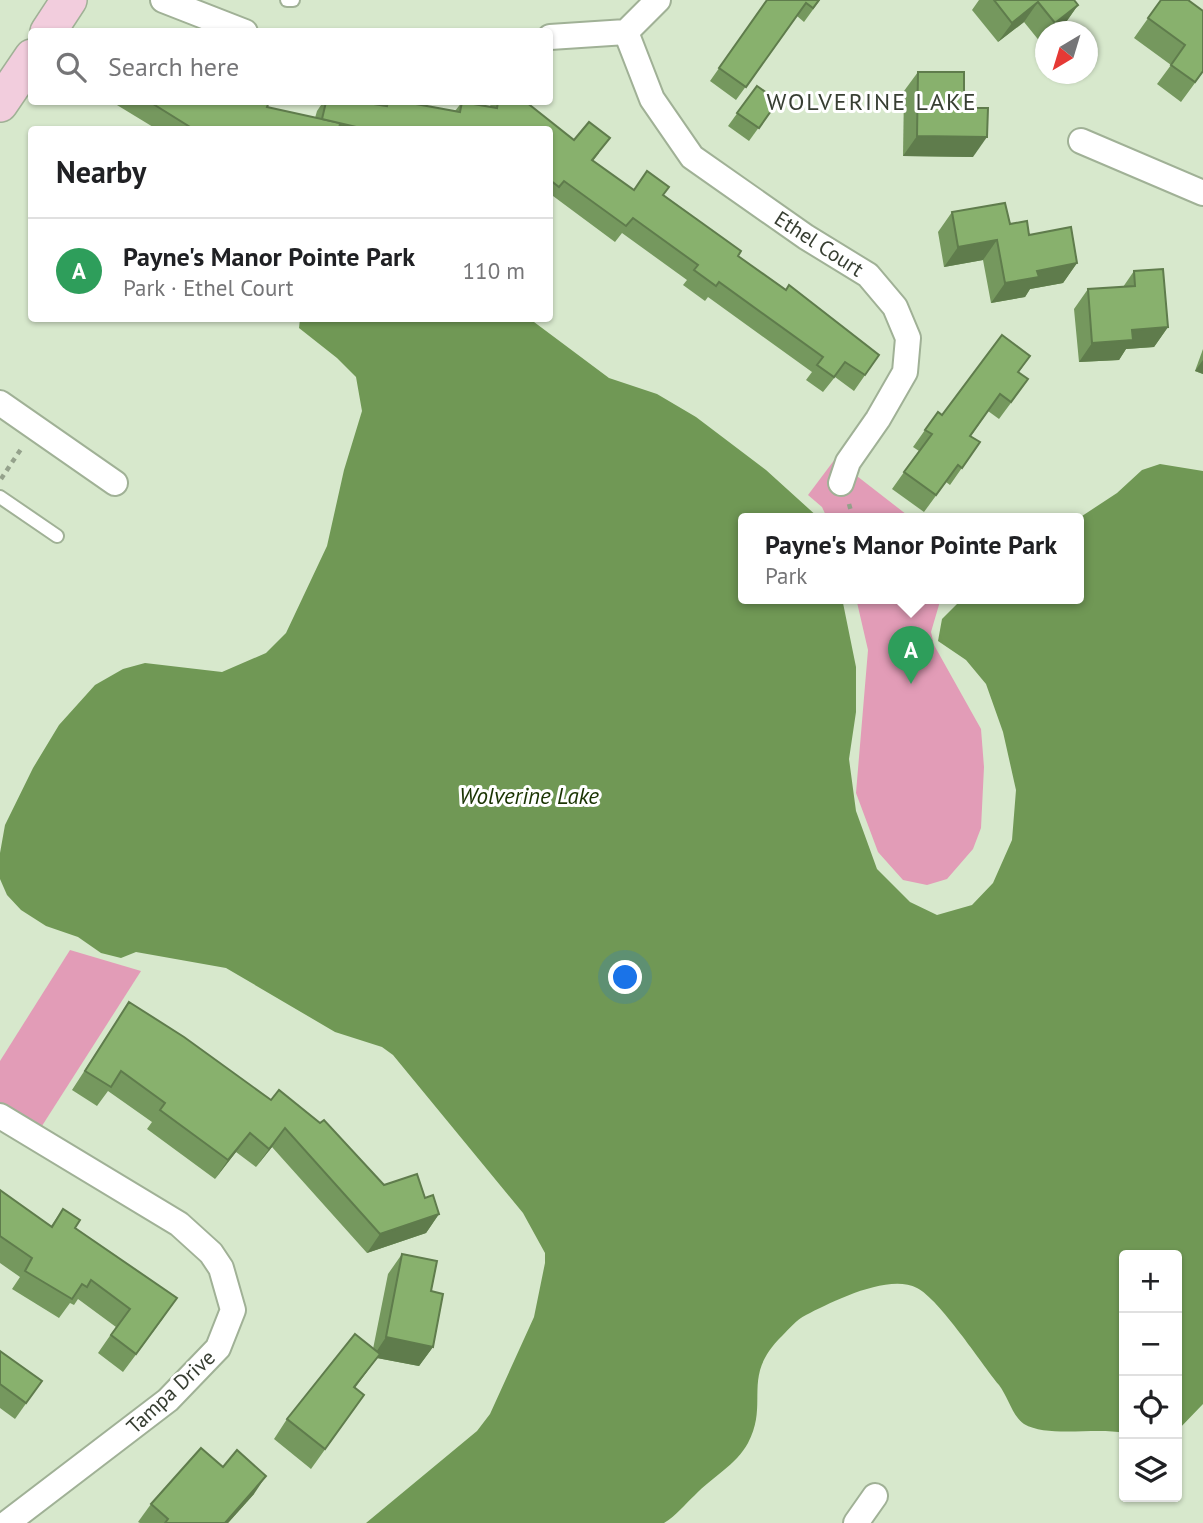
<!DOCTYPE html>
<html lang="en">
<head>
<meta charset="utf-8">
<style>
	body { margin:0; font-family:"PT Sans",sans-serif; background:#f2f2f2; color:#202124 }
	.controls { position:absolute; right:21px; bottom:21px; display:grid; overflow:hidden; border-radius:7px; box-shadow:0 2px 5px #0004 }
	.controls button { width:63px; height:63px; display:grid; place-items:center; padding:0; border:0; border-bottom:2px solid #e0e0e0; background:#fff; color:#202124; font:35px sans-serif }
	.compass { position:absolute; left:1035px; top:21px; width:63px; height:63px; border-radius:50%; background:#fff; box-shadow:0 2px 5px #0004; rotate:218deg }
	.you { position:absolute; left:626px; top:978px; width:24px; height:24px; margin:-18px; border:5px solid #fff; border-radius:50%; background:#1a73e8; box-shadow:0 0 0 10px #1a73e833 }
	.badge { display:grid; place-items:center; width:46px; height:46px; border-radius:50%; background:#b45309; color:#fff; font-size:23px; font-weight:700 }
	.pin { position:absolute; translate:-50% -58px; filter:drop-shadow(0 2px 4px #0008) }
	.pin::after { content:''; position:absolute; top:37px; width:24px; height:21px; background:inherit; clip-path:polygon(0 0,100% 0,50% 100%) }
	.popup { position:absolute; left:738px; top:513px; width:346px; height:91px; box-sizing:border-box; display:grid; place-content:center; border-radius:7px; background:#fff; filter:drop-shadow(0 2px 5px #0005); font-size:23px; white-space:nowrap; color:#757577 }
	.popup b { font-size:26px; color:#202124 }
	.popup::after { content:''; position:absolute; left:50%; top:100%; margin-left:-14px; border:14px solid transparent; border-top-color:#fff }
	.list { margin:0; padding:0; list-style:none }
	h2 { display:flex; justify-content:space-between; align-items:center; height:91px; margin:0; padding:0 28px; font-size:30px }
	h2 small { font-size:23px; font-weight:400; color:#757577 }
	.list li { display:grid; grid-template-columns:46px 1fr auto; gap:21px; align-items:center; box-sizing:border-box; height:105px; padding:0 28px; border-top:2px solid #e0e0e0 }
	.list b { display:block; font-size:26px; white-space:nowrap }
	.list p { margin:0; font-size:23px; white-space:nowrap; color:#757577 }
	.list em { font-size:23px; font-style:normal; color:#757577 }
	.icon { flex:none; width:38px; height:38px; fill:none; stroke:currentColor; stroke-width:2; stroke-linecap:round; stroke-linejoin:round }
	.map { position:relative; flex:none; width:1203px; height:1523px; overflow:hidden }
	.search { position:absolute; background:#fff; box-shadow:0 2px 5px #0004; left:28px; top:28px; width:525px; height:77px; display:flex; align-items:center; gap:18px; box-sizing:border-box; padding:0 24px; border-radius:7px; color:#757577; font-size:26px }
	.panel { position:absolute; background:#fff; box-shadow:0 2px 5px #0004; left:28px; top:126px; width:525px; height:196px; border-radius:7px }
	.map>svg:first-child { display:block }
	.green { fill:#e29cb7 }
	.water { fill:#709855 }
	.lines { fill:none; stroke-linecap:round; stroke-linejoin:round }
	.lane-casing { stroke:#a0b196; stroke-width:16 }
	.street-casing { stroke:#a0b196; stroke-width:28 }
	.secondary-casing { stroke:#a0b196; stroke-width:38 }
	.path { stroke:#95a28c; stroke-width:4.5; stroke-dasharray:5 5; stroke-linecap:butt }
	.lane { stroke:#fff; stroke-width:12 }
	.street { stroke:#fff; stroke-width:24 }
	.secondary { stroke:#f2cddd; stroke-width:35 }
	.wall { fill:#75985e }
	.shaded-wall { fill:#5f7c4c }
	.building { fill:#88b16d; stroke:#5f7c4c; stroke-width:2 }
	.labels { text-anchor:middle; stroke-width:6; stroke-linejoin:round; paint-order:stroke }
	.street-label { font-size:21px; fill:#373e32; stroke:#fff }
	.water-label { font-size:23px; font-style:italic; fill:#1a3402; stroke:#fff }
	.quarter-label { font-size:24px; letter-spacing:2px; fill:#373e32; stroke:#fff }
</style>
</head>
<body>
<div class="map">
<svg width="1203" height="1523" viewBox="0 0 1203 1523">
	<rect width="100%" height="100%" fill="#d7e8cc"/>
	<g class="green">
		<polygon points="835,459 911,518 827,518 822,507 808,495"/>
		<polygon points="856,598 941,598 931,632 934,645 981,729 984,767 981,828 973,849 947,879 927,885 903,880 878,852 856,793 868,650"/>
		<polygon points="70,950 141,971 40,1129 0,1105 0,1061"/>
	</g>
	<path class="water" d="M300 319H530L609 378 657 394 696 417 766 470 819 518H743V598H842L856 667V712L849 759 856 811 877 869 910 902 937 915 972 905 993 883 1012 840 1016 790 1003 732 986 684 966 660 938 641 942 619 963 598H1079V518L1117 493 1142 470 1160 464 1203 471V1404L1177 1431V1255H1124V1433C1096 1427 1048 1438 1024 1424 1013 1417 1008 1397 999 1385 980 1362 940 1300 917 1288 888 1273 832 1302 806 1315 796 1320 790 1328 782 1336 740 1377 770 1402 748 1443 736 1465 712 1477 695 1495 684 1505 677 1515 664 1523H366L477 1431 490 1414 534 1317 545 1263V1253L523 1213 393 1055 382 1047 335 1032 226 968 136 952 121 958 101 953 78 937 46 926 21 910 7 895 0 879V853L5 825 33 768 59 725 95 685 123 669 145 663 222 672 266 653 286 633 327 546 344 470 362 411 356 377 337 358 299 328Z"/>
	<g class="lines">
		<g class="lane-casing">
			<g id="lane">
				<polyline points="287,0 293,0"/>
				<polyline points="0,497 57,536"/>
			</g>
		</g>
		<g class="street-casing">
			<g id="street">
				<polyline points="163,0 245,32"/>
				<polyline points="626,32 652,99 692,157 806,237 868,275 895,307 908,338 905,372 878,419 848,462 841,483"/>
				<polyline points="550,37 626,32 658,0"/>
				<polyline points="1081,141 1203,193"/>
				<polyline points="0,403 115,483"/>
				<polyline points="0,1116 179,1224 211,1253 221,1268 233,1310 218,1348 168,1400 7,1523"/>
				<polyline points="856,1523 875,1496"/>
			</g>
		</g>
		<g class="secondary-casing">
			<g id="secondary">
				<polyline points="48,32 69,0"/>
				<polyline points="0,104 32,57"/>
			</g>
		</g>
		<g class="path">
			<polyline points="1,479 23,446"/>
			<polyline points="849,504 853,518"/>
		</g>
		<use href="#lane" class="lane"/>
		<use href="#street" class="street"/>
		<use href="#secondary" class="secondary"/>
	</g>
	<g class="wall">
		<polygon points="767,0 820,0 804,22 797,16 736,100 710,81"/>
		<polygon points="979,0 1074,0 1078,5 1064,25 1056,32 1046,32 1046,40 1041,43 1024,22 998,42 972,10"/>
		<polygon points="1161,0 1203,72 1181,102 1157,84 1171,65 1134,38"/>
		<polygon points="918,72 964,108 973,157 903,156 904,91"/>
		<polygon points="757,86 778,101 749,141 728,126"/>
		<polygon points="112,102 269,102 267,107 315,118 317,111 323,102 361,102 384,105 386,102 405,102 455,111 462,102 490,107 491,102 526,102 574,140 599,153 593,161 634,190 664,195 738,256 879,355 854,391 835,377 823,392 806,380 812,372 708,297 705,301 683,285 687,280 622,233 615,242 553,196 550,200 550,130 158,130"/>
		<polygon points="952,212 1010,224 1077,263 1063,283 1030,289 1025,297 991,303 983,260 944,267 938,232"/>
		<polygon points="1134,271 1168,327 1154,347 1126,349 1119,360 1079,362 1074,309 1088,289 1123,287"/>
		<polygon points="1203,349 1203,374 1195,371"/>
		<polygon points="1030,356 1019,372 1016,396 999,419 988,411 971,436 980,442 950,485 946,482 924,512 892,489 919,451 913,447 925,430 942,415"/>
		<polygon points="129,1002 384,1185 425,1198 439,1214 426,1233 367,1253 272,1147 256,1167 236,1152 215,1179 147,1129 152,1122 108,1091 97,1106 72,1090"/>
		<polygon points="0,1190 51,1226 63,1209 75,1228 164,1317 123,1372 98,1353 116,1327 78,1299 74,1305 70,1303 59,1318 12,1289 20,1277 0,1263"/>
		<polygon points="402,1254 431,1291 433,1347 419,1366 377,1358 355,1388 364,1395 311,1469 274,1439 287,1419 373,1349 388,1274"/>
		<polygon points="0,1351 42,1381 15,1419 0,1408"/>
		<polygon points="254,1494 228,1523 140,1523 138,1522 151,1504"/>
	</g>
	<g class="shaded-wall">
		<polygon points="1038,2 1024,22 998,42 1012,23"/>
		<polygon points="1078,5 1064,25 1056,32 1049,32 1055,23"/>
		<polygon points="322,120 369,130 315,130"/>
		<polygon points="917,136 987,137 973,157 903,156"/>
		<polygon points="997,240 983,260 944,267 958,247"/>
		<polygon points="1077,263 1063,283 1030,289 1025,297 991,303 1005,283 1037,271"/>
		<polygon points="1168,327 1154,347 1126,349 1119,360 1079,362 1092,343 1132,330"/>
		<polygon points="1203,360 1203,374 1195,371"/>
		<polygon points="285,1128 272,1147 256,1167 269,1149"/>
		<polygon points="250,1133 236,1152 215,1179 228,1160"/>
		<polygon points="439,1214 426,1233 367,1253 380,1234"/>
		<polygon points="386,1337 433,1347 419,1366 377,1358 340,1407"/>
		<polygon points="266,1476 254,1494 228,1523 225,1523"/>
	</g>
	<g class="building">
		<polygon points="767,0 819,0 813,8 806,3 746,87 719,68"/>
		<polygon points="994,0 1074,0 1078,5 1055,23 1038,2 1012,23"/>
		<polygon points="1161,0 1188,0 1203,11 1203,71 1195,82 1171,65 1185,45 1148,18"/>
		<polygon points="918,72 964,72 964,108 988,108 987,137 917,136"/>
		<polygon points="757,86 778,101 759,128 737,113"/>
		<polygon points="150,102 269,102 267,107 340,123 339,130 195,130"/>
		<polygon points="326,102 361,102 387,106 388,102 405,102 460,112 462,102 497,108 498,102 526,102 574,140 589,122 610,138 592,160 634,190 647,171 669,187 663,195 741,251 738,256 786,290 789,285 879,355 865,375 845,362 834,377 817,365 823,357 719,282 716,286 694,270 698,265 633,218 626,226 564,181 559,187 550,180 550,130 369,130 322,119"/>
		<polygon points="1005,203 1010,224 1027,221 1029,235 1071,227 1077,263 1037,271 1039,277 1005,283 997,240 958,247 952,212"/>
		<polygon points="1163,269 1168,327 1132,330 1133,340 1092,343 1088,289 1135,286 1134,271"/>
		<polygon points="1002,335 1030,356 1018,372 1028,379 1011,402 1000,394 970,436 980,442 962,468 958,465 936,495 904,472 932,434 925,430 938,412 942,415"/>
		<polygon points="129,1002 184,1037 271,1100 279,1090 320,1123 324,1120 384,1185 417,1174 425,1198 433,1195 439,1214 380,1234 285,1128 269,1149 250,1133 228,1160 160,1110 165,1103 121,1071 111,1087 85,1071"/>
		<polygon points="0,1190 52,1227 63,1209 80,1220 75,1228 177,1298 136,1354 111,1335 130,1309 91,1280 87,1287 82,1284 72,1299 25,1271 32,1258 0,1236"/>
		<polygon points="402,1254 437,1261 431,1291 443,1294 433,1347 386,1337"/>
		<polygon points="355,1334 380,1354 354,1387 364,1395 325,1449 287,1419"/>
		<polygon points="0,1351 42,1381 26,1403 0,1384"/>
		<polygon points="201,1448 223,1467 237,1450 266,1476 225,1523 165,1523 168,1519 151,1504"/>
	</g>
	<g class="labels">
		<g class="street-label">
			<text transform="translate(819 244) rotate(33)" y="7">Ethel Court</text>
			<text transform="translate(171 1392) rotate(-43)" y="7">Tampa Drive</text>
		</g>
		<g class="water-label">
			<text x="529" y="804">Wolverine Lake</text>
		</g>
		<g class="quarter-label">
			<text x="872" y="110">WOLVERINE LAKE</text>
		</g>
	</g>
</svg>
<div class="controls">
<button>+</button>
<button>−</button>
<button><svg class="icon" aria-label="locate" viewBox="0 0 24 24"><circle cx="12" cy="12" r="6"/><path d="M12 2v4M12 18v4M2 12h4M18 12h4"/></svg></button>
<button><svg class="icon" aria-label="layers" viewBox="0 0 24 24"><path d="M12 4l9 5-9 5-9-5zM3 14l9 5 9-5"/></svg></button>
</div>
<svg class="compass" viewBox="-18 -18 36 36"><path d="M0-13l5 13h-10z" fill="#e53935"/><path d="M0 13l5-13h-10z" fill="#757577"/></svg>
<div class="you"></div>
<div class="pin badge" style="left:911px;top:684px;background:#2e9e5b">A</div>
<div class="popup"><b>Payne's Manor Pointe Park</b>Park</div>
<div class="search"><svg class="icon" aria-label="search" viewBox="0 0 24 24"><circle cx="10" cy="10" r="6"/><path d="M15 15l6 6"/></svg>Search here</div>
<section class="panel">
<h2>Nearby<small></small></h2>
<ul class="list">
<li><span class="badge" style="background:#2e9e5b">A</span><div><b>Payne's Manor Pointe Park</b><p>Park · Ethel Court</p></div><em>110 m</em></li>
</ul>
</section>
</div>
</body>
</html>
